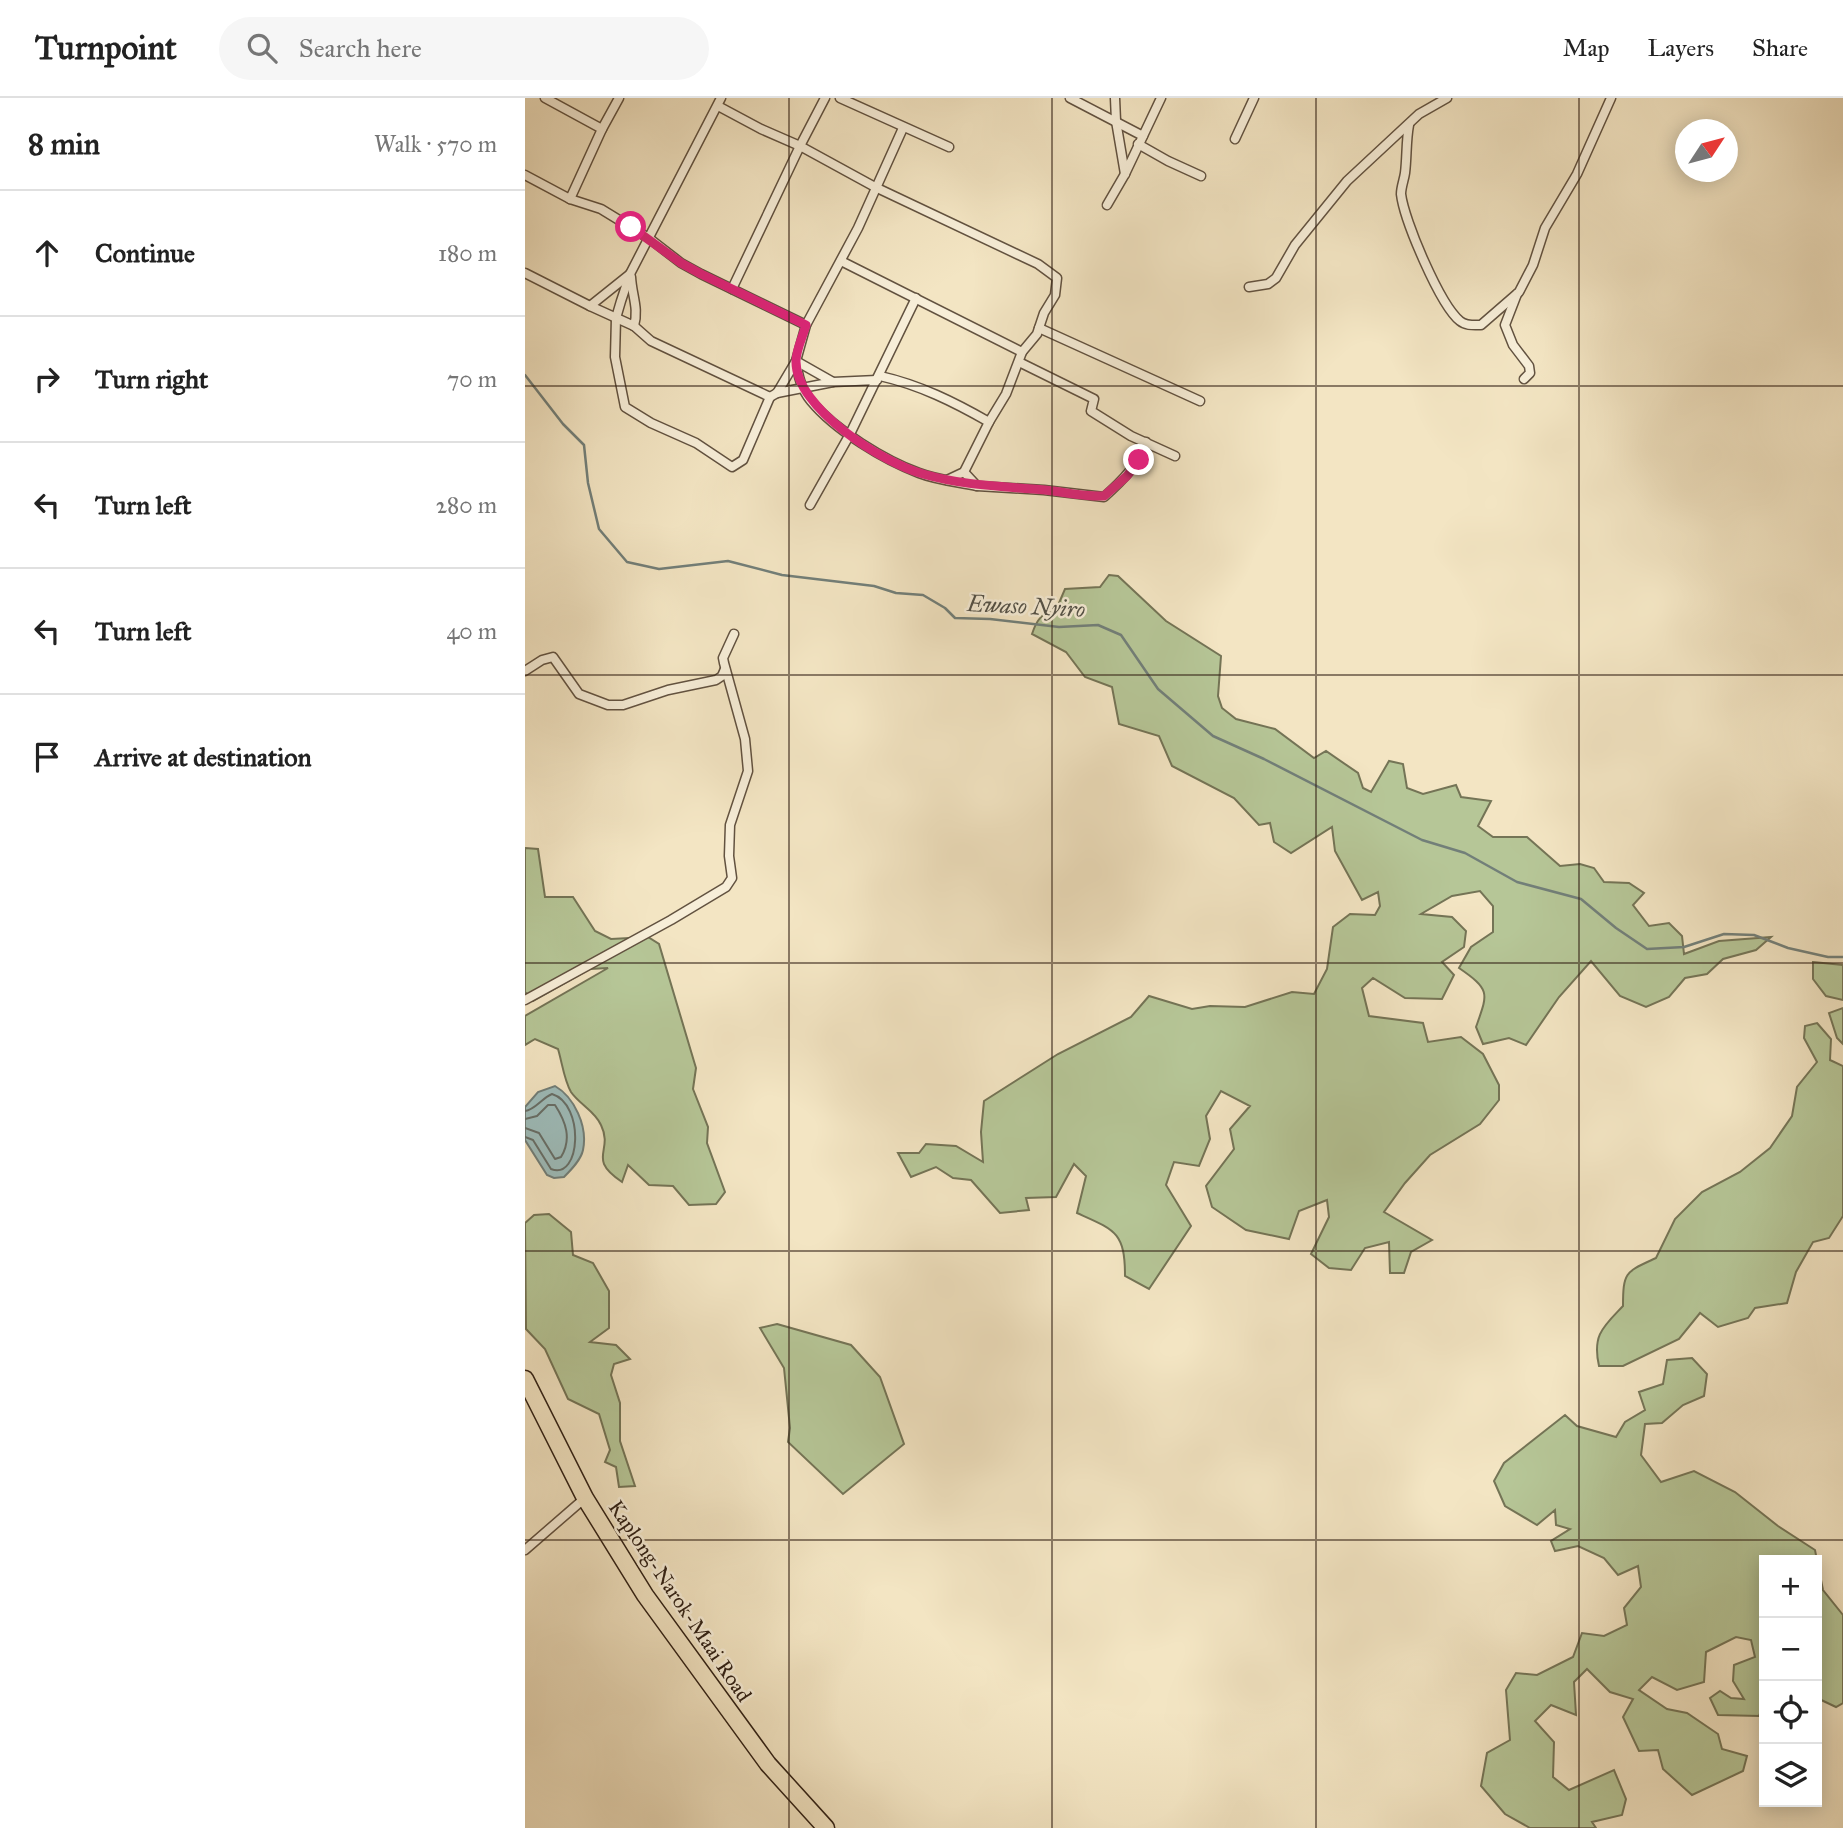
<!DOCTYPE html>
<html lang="en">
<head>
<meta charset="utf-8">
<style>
	body { margin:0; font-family:"IM FELL Great Primer",serif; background:#f6f6f6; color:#222 }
	.controls { position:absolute; right:21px; bottom:21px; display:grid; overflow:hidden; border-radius:0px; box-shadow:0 4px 18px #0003 }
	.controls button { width:63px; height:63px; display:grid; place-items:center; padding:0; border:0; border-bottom:2px solid #e0e0e0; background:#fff; color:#222; font:35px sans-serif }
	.compass { position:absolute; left:1150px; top:21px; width:63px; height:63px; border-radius:50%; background:#fff; box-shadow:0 4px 18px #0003; rotate:54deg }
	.stop { position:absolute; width:21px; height:21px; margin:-16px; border:5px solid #db2777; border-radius:50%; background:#fff }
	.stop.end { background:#db2777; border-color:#fff; box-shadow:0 2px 7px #0008 }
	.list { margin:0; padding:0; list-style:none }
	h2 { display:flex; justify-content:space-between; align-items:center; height:91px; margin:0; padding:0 28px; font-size:30px }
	h2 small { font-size:23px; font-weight:400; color:#767676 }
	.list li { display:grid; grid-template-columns:46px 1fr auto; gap:21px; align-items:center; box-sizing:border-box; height:126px; padding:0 28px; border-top:2px solid #e0e0e0 }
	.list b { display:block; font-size:26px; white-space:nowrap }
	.list em { font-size:23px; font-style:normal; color:#767676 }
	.icon { flex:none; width:38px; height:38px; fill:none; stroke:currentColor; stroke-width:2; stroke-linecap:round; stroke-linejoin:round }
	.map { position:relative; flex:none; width:1318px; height:1730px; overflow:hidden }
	header { display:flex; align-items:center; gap:42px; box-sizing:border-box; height:98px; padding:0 35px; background:#fff; border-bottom:2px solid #e0e0e0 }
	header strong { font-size:33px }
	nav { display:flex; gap:38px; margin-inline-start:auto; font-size:24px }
	.search { width:490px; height:63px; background:#f6f6f6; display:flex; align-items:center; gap:18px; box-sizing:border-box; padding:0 24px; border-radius:38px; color:#767676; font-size:26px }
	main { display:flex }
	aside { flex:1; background:#fff }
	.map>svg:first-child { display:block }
	.green { fill:#b6c697; stroke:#747456; stroke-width:2 }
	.water { fill:#9ebdbb; stroke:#727f79; stroke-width:2 }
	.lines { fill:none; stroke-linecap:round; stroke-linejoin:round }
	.shore { stroke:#686f68; stroke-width:2 }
	.stream { stroke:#727f79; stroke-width:2.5 }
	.street-casing { stroke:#625240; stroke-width:11 }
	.highway-casing { stroke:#312115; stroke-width:19 }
	.street { stroke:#f7eed8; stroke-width:8 }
	.highway { stroke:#f3e5c3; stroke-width:16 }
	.route { stroke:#db2777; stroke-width:9 }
	.grid { fill:none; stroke:#312115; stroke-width:2; stroke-opacity:0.55 }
	.labels { text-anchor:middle; stroke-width:5; stroke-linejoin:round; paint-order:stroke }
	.street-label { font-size:21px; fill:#312115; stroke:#f7eed8 }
	.water-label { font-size:23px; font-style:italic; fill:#525047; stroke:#f7eed8 }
</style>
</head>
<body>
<header>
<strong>Turnpoint</strong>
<div class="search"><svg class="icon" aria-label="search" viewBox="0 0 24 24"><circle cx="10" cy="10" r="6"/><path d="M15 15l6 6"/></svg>Search here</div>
<nav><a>Map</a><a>Layers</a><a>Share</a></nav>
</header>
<main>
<aside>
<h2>8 min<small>Walk · 570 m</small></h2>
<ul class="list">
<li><svg class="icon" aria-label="ahead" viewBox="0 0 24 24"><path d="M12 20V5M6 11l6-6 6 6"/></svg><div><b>Continue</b></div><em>180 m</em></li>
<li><svg class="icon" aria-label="right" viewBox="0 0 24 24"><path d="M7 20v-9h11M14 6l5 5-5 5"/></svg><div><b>Turn right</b></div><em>70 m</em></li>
<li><svg class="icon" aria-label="left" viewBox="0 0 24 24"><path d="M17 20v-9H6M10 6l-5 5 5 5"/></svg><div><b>Turn left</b></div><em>280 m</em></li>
<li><svg class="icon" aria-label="left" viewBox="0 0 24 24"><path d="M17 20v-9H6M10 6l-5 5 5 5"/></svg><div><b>Turn left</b></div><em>40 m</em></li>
<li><svg class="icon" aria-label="arrive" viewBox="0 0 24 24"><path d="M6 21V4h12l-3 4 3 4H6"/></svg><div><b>Arrive at destination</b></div></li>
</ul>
</aside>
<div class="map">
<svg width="1318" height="1730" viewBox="0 0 1318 1730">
	<rect width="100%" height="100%" fill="#f3e5c3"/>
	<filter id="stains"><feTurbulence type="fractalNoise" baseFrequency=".00286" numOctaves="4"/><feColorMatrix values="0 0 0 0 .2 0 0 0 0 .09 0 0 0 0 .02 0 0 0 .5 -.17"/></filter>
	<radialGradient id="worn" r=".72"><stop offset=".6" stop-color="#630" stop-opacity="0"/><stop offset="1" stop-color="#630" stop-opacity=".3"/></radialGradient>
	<g class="green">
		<path d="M584 477 593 478 641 523 696 558 693 598 697 610 711 621 750 631 789 660 801 653 833 675 838 690 846 694 864 663 878 666 882 690 898 696 931 687 936 699 966 703 953 728 968 739H1002L1035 768 1055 766 1069 770 1079 784 1104 785 1119 795 1108 807 1124 828 1144 825 1157 838 1159 856 1194 843 1246 839 1231 852 1198 861 1182 876 1160 880 1144 899 1121 909 1095 898 1066 863 1034 899 1001 947 984 940 958 946 951 929C963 895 966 892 934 870L946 849 968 834V808L955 793 927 798 896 816 927 819 941 833 939 849 917 864 929 877 917 901 880 900 848 880 837 890 844 918 898 925 903 944 936 939 958 956 974 987V1002L955 1026 905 1057 880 1085 859 1114 907 1142 886 1154 879 1175H865L864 1144 840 1150 826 1172 804 1170 786 1156 804 1119 802 1102 774 1113 764 1141 721 1132 687 1109 681 1088 709 1051 705 1031 725 1008 696 993 681 1018 685 1041 674 1068 649 1064 641 1087 666 1128 624 1191 600 1178C600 1134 590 1132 552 1115L561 1078 549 1066 531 1099 501 1100 504 1112 475 1115 446 1082 428 1080 411 1069 386 1079 373 1055H394L401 1046 431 1048 458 1064 456 1034 459 1003 533 956 606 919 624 898 667 911 685 908 720 909 767 894 789 896 802 871 808 829 825 816 850 817 855 808 853 794 837 802 810 753 807 729 766 755 749 744 745 725 734 727 709 700 647 668 634 638 594 626 587 589 560 579 541 554 507 536C512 521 516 516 531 512L540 491 575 489Z"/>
		<path d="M0 750 13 751 20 799H48L70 833 86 841 123 839 134 846 171 970 168 991 183 1029 182 1045 200 1094 191 1106 164 1107 148 1088 124 1087 103 1067 97 1084C61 1060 89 1054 76 1027 70 1013 54 1006 46 994 39 982 37 964 33 951L10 941 0 947V918L83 870 65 871 8 903 0 894Z"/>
		<polygon points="1288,864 1318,867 1318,902 1301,898 1288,881"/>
		<polygon points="1318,910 1318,946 1312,940 1304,915"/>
		<path d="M1292 925 1306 941 1305 962 1318 968V1118L1304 1140 1288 1144 1271 1174 1262 1205 1230 1210 1223 1220 1193 1229 1175 1215 1154 1241 1098 1268H1074C1067 1237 1078 1229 1098 1208 1098 1173 1101 1174 1131 1160L1150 1121 1177 1094 1215 1074 1245 1050 1267 1018 1272 989 1292 964 1279 940 1280 928Z"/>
		<polygon points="24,1116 46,1134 48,1157 68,1165 84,1193 84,1230 65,1244 91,1247 105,1261 89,1266 86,1277 95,1305 95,1343 110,1388 94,1389 91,1369 80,1364 85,1352 74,1316 43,1301 20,1251 1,1231 0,1125 9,1117"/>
		<polygon points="252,1226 326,1247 355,1279 379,1346 318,1396 263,1344 265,1330 259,1270 235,1230"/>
		<polygon points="1167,1260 1182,1276 1179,1298 1158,1307 1137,1325 1120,1326 1116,1357 1136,1384 1169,1373 1210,1394 1253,1428 1290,1452 1298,1492 1318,1517 1318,1605 1311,1609 1292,1600 1292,1462 1239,1462 1239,1606 1234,1618 1193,1617 1185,1600 1195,1593 1206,1600 1219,1601 1208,1583 1209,1567 1230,1559 1226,1542 1211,1539 1181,1554 1179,1584 1152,1592 1127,1579 1114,1592 1142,1611 1162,1615 1193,1636 1197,1651 1222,1658 1218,1673 1167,1697 1138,1671 1133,1652 1114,1653 1098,1619 1108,1601 1085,1594 1062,1571 1049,1584 1051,1617 1026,1607 1010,1623 1029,1644 1028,1679 1044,1692 1089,1672 1101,1701 1097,1717 1067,1724 1071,1730 1005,1730 980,1716 956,1688 962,1655 985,1642 981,1592 991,1575 1012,1577 1048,1559 1057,1535 1079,1538 1102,1527 1099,1510 1116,1489 1113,1468 1093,1477 1079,1460 1053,1448 1030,1453 1026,1443 1045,1431 1031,1427 1030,1412 1012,1427 980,1408 969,1383 979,1365 1040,1317 1052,1328 1091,1339 1100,1324 1120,1312 1114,1294 1138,1286 1142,1262"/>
	</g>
	<path class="water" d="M30 988C49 999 63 1028 58 1052 56 1062 46 1072 39 1079L29 1080 22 1077 0 1042V1009L13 994Z"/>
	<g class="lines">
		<g class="shore">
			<path d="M0 1013C10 1012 17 1000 27 996 60 1006 56 1083 26 1071L8 1042 0 1039"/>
			<path d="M0 1021 12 1018 23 1007H30C41 1024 47 1041 36 1059L30 1061 14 1035 0 1030"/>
		</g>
		<polyline class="stream" points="0,277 38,326 59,347 63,385 74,431 102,464 134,471 203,463 257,477 349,488 371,495 398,497 420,510 430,520 465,521 534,529 573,527 596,537 633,591 688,638 739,661 897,742 940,755 992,784 1056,801 1091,830 1122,851 1159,849 1199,836 1229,837 1263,850 1303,859 1318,859"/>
		<g class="street-casing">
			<g id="street">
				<polyline points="20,0 77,31"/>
				<polyline points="196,0 105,176 96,203 91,220 90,259 100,309 126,325 171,345 207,369 218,362 245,299"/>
				<polyline points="315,0 424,49"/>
				<polyline points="545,0 618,38 636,0"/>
				<polyline points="590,0 591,23 600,76"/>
				<polyline points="193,8 236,31 275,48 350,89 513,166 532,180 530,197 519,215 512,236 497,254 481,296 464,324 439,374 422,382"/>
				<path d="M884 27C881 43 882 59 880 75 879 82 876 89 876 96 879 122 915 207 935 223 941 228 949 227 956 227L994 194 1008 167 1020 130 1052 76 1086 0"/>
				<polyline points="710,41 729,0"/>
				<polyline points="613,46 643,63 676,78"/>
				<polyline points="0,77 45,101 76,111 125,141 156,165 176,176 281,227"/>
				<polyline points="45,101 77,31 94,0"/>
				<polyline points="582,107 600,76 618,38"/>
				<polyline points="316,163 497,254"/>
				<polyline points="0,175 65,208 109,228 126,243 245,299 252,295 271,263 281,227 333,130 378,30"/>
				<path d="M106 179C107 198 114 210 109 228"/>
				<polyline points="724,189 743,186 751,180 770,147 822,83 894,16 922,0"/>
				<polyline points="207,191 275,48 300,0"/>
				<polyline points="992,196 980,227 988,247 1004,268 1005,275 999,281"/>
				<polyline points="65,208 105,176"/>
				<polyline points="514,230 675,303"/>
				<path d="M271 263C273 277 276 291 286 303 310 332 359 362 394 375 412 382 433 384 452 388"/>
				<polyline points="271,263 308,284 352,282"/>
				<polyline points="494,264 569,301 566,313 606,338 650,358"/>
				<path d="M355 278C395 287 429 304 464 324"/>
				<polyline points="252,295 308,284"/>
				<path d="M439 374 452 388 519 392 579 399C598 382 612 368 621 344"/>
				<polyline points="285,407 325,336 391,200"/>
				<polyline points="0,573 17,562 28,559 54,596 83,607 98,607 143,592 191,582 197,578 200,571"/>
				<polyline points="0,902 146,822 201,789 207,780 204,758 205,727 223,673 220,641 199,565 198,560 209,536"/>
				<polyline points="0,1452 60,1400"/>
			</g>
		</g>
		<g class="highway-casing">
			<polyline id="highway" points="0,1281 60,1400 120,1497 243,1666 301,1730"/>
		</g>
		<use href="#street" class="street"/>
		<use href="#highway" class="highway"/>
	</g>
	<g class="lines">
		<path class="route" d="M106 129 156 165 176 176 281 227C278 238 271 252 271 263 270 310 358 365 398 376 440 388 477 388 520 392 540 394 559 399 579 398L602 378 614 362"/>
	</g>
	<path class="grid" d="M264 0V1730M527 0V1730M791 0V1730M1054 0V1730M0 288H1318M0 577H1318M0 865H1318M0 1153H1318M0 1442H1318"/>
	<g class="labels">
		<g class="street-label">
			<text transform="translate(155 1503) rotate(56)" y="7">Kaplong-Narok-Maai Road</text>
		</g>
		<g class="water-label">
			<text transform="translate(501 508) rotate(3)" y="8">Ewaso Nyiro</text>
		</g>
	</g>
	<rect width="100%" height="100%" filter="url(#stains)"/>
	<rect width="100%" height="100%" fill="url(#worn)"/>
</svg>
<div class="controls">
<button>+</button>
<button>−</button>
<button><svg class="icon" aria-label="locate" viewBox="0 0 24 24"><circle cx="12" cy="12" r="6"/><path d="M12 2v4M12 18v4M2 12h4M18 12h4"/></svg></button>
<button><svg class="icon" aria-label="layers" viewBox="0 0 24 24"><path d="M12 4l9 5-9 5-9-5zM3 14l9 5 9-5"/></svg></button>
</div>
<svg class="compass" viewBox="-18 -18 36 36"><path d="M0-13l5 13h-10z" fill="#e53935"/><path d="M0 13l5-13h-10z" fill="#767676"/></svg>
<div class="stop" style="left:106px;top:129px"></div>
<div class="stop end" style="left:614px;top:362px"></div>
</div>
</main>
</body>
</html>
